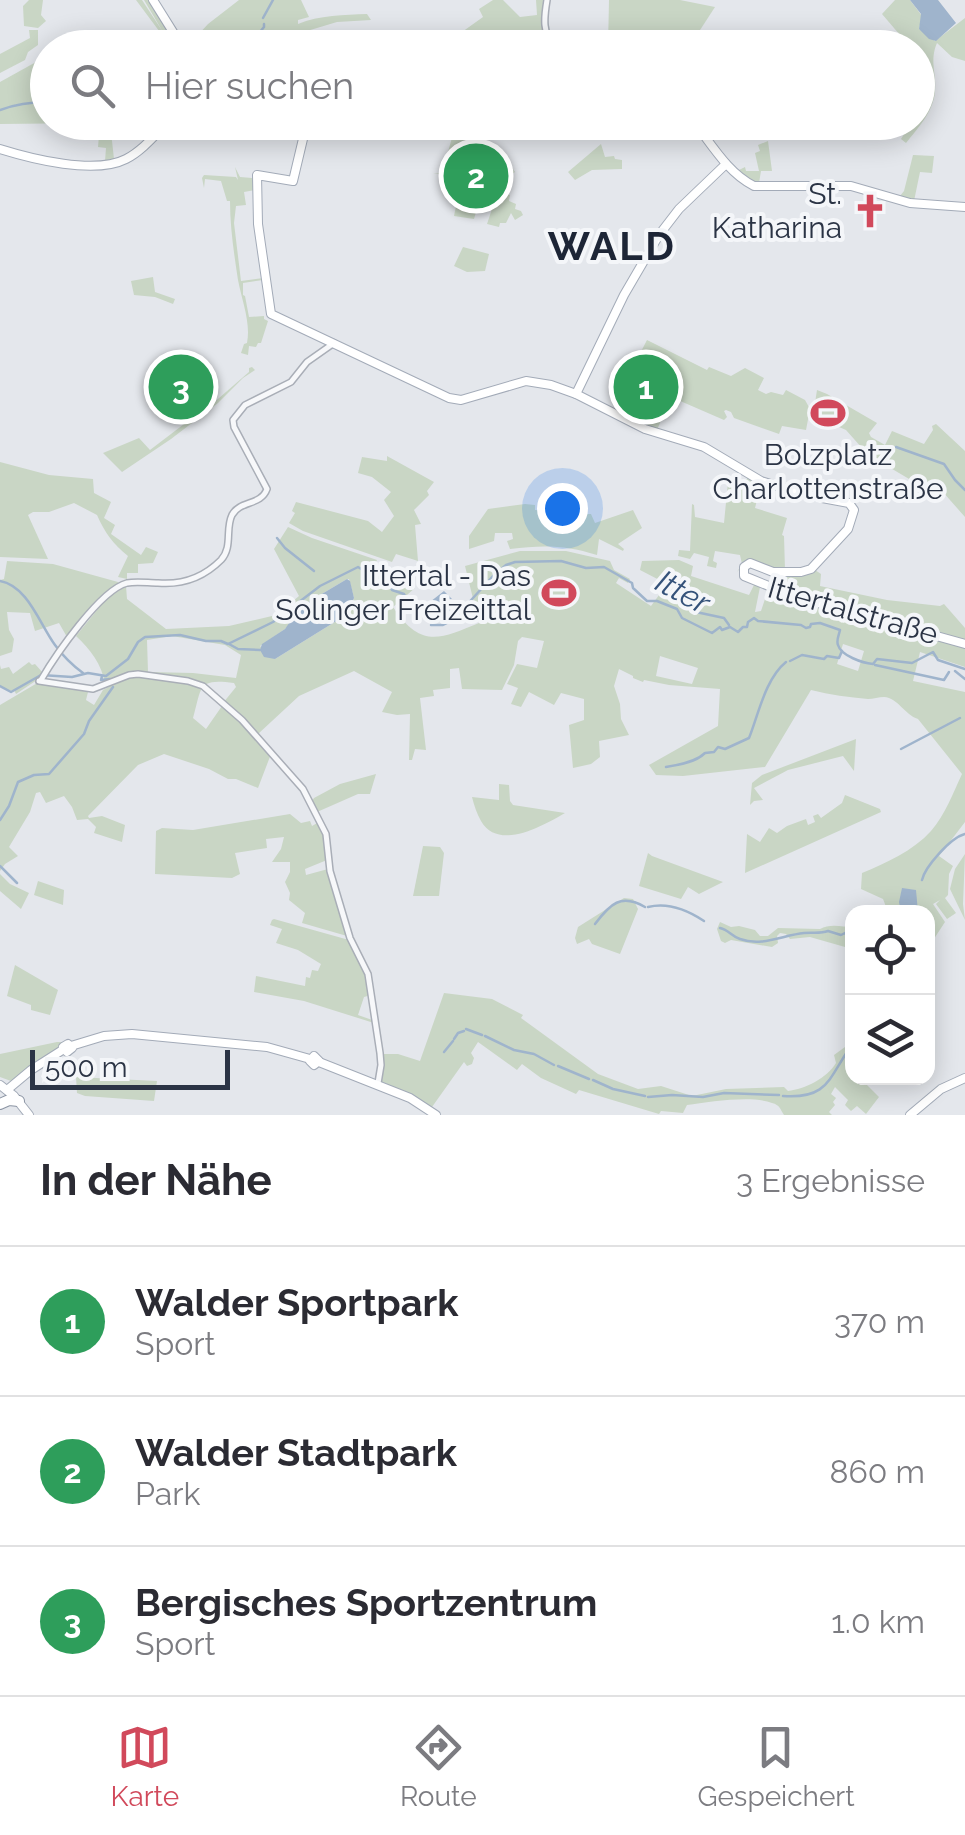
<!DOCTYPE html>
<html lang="de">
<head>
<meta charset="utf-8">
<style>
	body { margin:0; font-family:Raleway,sans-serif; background:#f2f2f3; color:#2b2b33 }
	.controls { position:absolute; right:30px; bottom:30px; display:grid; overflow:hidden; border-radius:20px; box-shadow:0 5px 25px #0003 }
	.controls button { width:90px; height:90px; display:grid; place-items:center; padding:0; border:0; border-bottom:2px solid #e1e1e2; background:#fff; color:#2b2b33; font:50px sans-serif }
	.scale { position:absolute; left:30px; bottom:25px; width:200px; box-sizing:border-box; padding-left:10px; border:5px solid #2b3445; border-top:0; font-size:28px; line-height:35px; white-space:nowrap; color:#2b3445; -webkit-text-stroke:8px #f4f6f9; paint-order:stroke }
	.you { position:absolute; left:562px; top:508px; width:35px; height:35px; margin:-25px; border:8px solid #fff; border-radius:50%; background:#1a73e8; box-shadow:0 0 0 15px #1a73e833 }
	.badge { display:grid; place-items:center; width:65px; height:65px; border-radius:50%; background:#d1495b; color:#fff; font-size:32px; font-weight:700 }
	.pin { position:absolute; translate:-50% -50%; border:5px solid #fff; box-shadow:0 2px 10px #0006 }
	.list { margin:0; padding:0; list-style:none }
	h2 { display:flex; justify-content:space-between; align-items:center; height:130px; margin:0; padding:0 40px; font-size:42px }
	h2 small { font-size:32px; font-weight:400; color:#7c7c81 }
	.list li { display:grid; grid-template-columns:65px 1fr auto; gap:30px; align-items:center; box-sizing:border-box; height:150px; padding:0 40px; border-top:2px solid #e1e1e2 }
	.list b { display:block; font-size:38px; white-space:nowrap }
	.list p { margin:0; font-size:32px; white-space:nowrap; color:#7c7c81 }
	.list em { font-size:32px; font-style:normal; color:#7c7c81 }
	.icon { flex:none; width:55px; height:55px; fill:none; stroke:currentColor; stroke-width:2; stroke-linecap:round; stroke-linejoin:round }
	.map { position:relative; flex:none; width:965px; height:1115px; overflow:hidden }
	.search { position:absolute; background:#fff; box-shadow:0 5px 25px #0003; left:30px; right:30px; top:30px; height:110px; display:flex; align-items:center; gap:25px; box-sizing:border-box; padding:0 35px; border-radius:55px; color:#7c7c81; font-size:38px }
	.sheet { height:580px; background:#fff }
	nav { display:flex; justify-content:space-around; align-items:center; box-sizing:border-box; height:140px; border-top:2px solid #e1e1e2; background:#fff; font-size:28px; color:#7c7c81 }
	nav a { display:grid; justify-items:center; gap:5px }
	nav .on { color:#d1495b }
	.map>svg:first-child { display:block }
	.green { fill:#c9d6c5; fill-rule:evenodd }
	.water { fill:#9fb4cc }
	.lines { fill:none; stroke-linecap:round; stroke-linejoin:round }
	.stream { stroke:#9fb4cc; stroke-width:2.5 }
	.minor-casing { stroke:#a9aeb7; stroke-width:8 }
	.major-casing { stroke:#a3abb8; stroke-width:10 }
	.highway-casing { stroke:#8b94a3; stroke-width:12 }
	.minor { stroke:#f7f8fa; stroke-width:5 }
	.major { stroke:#fff; stroke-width:8 }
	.highway { stroke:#fff; stroke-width:10 }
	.labels { text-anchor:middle; stroke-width:8; stroke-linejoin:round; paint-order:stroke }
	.poi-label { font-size:30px; fill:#2b3445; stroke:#f4f6f9; text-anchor:end }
	.street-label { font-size:30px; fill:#2b3445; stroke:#f4f6f9 }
	.water-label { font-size:32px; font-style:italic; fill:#34527a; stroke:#f4f6f9 }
	.district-label { font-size:40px; font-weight:bold; letter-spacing:2.5px; fill:#1d2536; stroke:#f4f6f9 }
</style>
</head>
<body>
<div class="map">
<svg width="965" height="1115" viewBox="0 0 965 1115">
	<rect width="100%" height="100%" fill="#e4e7ec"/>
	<g class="green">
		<polygon points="29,0 43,0 41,15 46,21 38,28 24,26 23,6"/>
		<polygon points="136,0 142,0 163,32 144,0 148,0 179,47 171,47"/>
		<path d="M239 0H301L309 17 298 20V24C319 15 345 15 367 14L371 20 337 22 297 34V47H187L208 24Z"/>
		<path d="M493 0H503L520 17 537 15 536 0H543C542 18 540 33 551 47H441L483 17 479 9Z"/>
		<polygon points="609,0 680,0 715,7 689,47 608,47"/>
		<path d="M895 0H910L922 16 919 29 935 41 965 18V61L952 57 937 43C929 61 937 74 935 92 933 112 918 128 906 143L901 139 910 125 909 123 918 122V48L903 47 906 42 882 14Z"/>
		<polygon points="29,30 38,30 38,45 28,52 25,60 0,73 0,54 30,38"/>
		<polygon points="36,62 47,66 48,122 110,123 114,159 105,161 106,148 98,147 100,123 0,124 0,82"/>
		<polygon points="455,127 499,150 515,172 512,174 506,194 510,195 509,201 516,204 515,209 521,211 523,215 515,220 511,213 506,223 500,223 499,227 487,224 494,203 492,202 493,196 482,192 474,219 454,216 460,186 441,182 441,174 433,173 442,173"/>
		<polygon points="768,141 772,171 761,171 759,183 746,179 737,171 745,167 746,171 759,171 755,153 760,151 758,145"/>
		<polygon points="601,144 605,157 614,156 615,159 622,160 622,169 592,170 575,180 568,172"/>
		<polygon points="913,155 934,156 932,173 920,172 914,201 900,196 904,191"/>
		<path d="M235 167 240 177 252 178 254 180 255 190 244 192 246 205 236 206 234 223 241 281 263 278V280L243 283V295L245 296 249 317 264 316V319L268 321 261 343H258L256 347 249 346 248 355 241 353 244 344 247 343C251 323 242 301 238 280 234 254 230 227 230 201H227L221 181 205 179 204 188 202 178 204 175 236 177 238 180Z"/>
		<polygon points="463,247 489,254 485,271 467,272 454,266"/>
		<polygon points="153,277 155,292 175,299 173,304 155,297 134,295 131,281"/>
		<polygon points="647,340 707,370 709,367 731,376 745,368 764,378 758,390 766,394 771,392 783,395 786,390 805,400 810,409 806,430 782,426 779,434 734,418 731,412 726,410 724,411 727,417 724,420 671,397 657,430 615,411 628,370 631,371"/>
		<polygon points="172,365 205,393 203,397 211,405 249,372 249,368 252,367 255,370 243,378 218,403 171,439 122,472 103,453 139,438 150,450 192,418 157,381"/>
		<polygon points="817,390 827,394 877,423 869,433 871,437 885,445 892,431 924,444 933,430 932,426 936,424 965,451 965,517 935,483 926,489 872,457 873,454 862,448 846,430 813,416"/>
		<polygon points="387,456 434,482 427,491 429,495 414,510 421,524 415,525 418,561 396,554 392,562 303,531 289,523 295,513 292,511 296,502 368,521 382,532 394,516 384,500 391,492 372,477 358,473 362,457 387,461"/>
		<path d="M0 462 49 475 93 479 94 493 111 502 104 518 115 525 111 534 141 555 146 547 158 552 153 563 138 564V573H127V579L118 577 128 556C113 544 105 533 97 515L74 503 49 512H33L28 515 48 559 0 557Z"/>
		<polygon points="748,477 761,484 755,508 787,518 782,535 784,536 785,570 744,564 737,572 742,564 740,555 715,551 713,561 717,563 716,568 707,566 709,557 694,553 690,559 678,556 679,550 690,551 692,504 694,505 695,517 724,523 728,482 741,489"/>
		<path d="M525 504 535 505V510L551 511 552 505H573L572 514H591L595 523 633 510 642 528 618 544 624 549 623 551 599 539 597 555C565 545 543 545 510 549L507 541 513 539 512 533H495L494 541 469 549V536L488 509Z"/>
		<path d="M288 527 312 538 377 560 372 571 415 588 393 607C421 649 440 639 479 623L465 566 520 551H566L610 561 614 570 630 579 628 583 619 578 616 583 651 606 667 584 640 570 642 561 679 560 693 566 691 576 749 595 754 585 760 587 755 612 761 611 768 590 797 602 965 647V667L920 652 913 681 965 692V822L939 856 953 866 949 874 948 895 945 898 956 913 947 919 936 904 940 900 933 904 945 922 928 948V912H888L883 899 861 889 862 873C886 863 913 851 931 831 945 815 953 793 962 774L918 719C905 715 898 698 884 697 879 697 873 699 868 699 849 697 830 695 811 690L765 767 683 776 656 775 649 765 718 726 720 689 669 685 644 680 643 682 633 678V676L619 669 614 686 620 704 621 719 629 735 599 741 600 757 591 764 573 768 569 725 584 720V699L561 693 554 705 529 692 521 707 511 704 518 688 507 684 517 664 537 668 544 641 522 637 518 641 514 665 502 690 462 689 459 668 450 669V688L433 690 434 696 420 698 426 750 415 749 412 760H409L410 714 397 715 382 712 392 692 354 671 299 696 258 734 223 703 236 687 234 683C197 678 202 687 193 718L206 729 222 706 244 724 271 754 258 788 236 779H228L209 769 164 754 138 765 88 816 89 818 102 816 125 825 122 842 94 833 96 827 88 819 77 820 72 807 64 796 46 803 40 792 36 793 30 812 9 847 18 856 5 864 0 871V705L39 682 88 692 86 700 94 705 103 690 124 679 105 684C102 664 90 649 76 636L106 599 126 586 127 599 166 629 229 626 272 616 280 612 299 596 274 549ZM347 579H349L354 598 346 615 275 659 260 646 285 629 310 601ZM172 636 225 645 241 655 236 678 193 673 148 672 147 640ZM843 644 864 651 858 671 837 664ZM660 656 698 668 692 684 656 676Z"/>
		<polygon points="7,561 53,564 118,582 119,585 102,597 67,637 59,623 35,631 30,613 7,612 9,630 14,639 12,652 0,656 0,580 4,579"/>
		<polygon points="815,570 821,574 820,586 887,600 940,606 944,604 965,628 965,641 772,586 776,575 804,575"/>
		<polygon points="29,662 32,665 35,664 43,673 40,678 16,694 14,690 9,691 0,686 0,665 1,669 9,667 13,674"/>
		<polygon points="856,739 854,771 843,756 788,770 754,788 763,800 754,801 750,805 752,783 762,775"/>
		<polygon points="376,774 370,794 358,794 317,812 312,801 314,798 340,784"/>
		<path d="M499 784 509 785 510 801 513 805 565 813C544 825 499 852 481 821 477 814 474 805 472 797L499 800Z"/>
		<polygon points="845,795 880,809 881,812 745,873 747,834 760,842 769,828 777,833 787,826 806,819 808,825 815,822 813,816 818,814 821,818 842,803"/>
		<polygon points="290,814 301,823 310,821 312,826 319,822 325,833 327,860 305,869 306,875 328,869 347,936 302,923 305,913 289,900 290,893 285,882 290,872 290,862 272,862 281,849 284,837 266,839 267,848 235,853 240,874 232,878 155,874 156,831 162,828 193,830"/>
		<polygon points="423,846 440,847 444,853 439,896 413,896"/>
		<polygon points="648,853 652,856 723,882 699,894 688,887 681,899 639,886"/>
		<polygon points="965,854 963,904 965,920 950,889 955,869"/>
		<polygon points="0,874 10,884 29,893 21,909 0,891"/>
		<polygon points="38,881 64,890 63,905 34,895"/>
		<polygon points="624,898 633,899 638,909 620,954 592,944 589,939 577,944 575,938 578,927"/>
		<polygon points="274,919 349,940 369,980 371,995 364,997 358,1015 375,1021 374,1023 304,1001 254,992 256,976 305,986 306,977 310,978 312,970 318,971 321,964 298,950 276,943 282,929 270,925 272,920"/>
		<path d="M720 922 731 927 739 926 755 930 760 936H768L778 928 820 929C830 923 843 927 852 927V949L810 937 790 939 786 934 780 933 777 936 778 943 772 947 731 940 725 943 721 941 717 929Z"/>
		<polygon points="15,965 58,990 50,1015 31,1010 31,1005 7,996"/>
		<path d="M444 993 492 999 523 1015 521 1018 598 1074 638 1089 661 1086 692 1096 726 1089 784 1087 788 1091C805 1089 827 1078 836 1063L834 1055 845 1047 852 1045V1078H860L879 1097 866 1114 857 1106 851 1111 845 1105 848 1100 835 1087 831 1094 836 1098 833 1102 835 1105 829 1112 832 1115H784C780 1109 780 1105 772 1103 751 1095 710 1102 687 1105L683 1113 661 1111 659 1114 579 1090 576 1094 541 1078 522 1064 517 1070 478 1042 471 1053 474 1058 472 1064 467 1066 464 1062 432 1107 410 1094 382 1082 383 1054H398L420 1061Z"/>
		<polygon points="57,1042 62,1042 63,1044 60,1049 11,1081 0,1077 0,1054"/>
		<polygon points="76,1077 157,1081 154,1101 85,1096 77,1093"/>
	</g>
	<g class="water">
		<polygon points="910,0 938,0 956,23 936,41 929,39 919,29 921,14"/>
		<polygon points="347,579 350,581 354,598 346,615 275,659 264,657 260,650 262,644 285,629 296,613 310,601"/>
		<path d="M444 591 452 599H449V602H453C447 617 445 625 428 622L426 605Z"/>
		<polygon points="902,888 916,890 918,912 901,912 899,902"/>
	</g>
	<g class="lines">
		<g class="stream">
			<polyline points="263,18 273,0"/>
			<polyline points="247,48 264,27 264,24"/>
			<path d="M0 110C16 104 29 102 48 102"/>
			<polyline points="896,447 944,464 955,480 965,490"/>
			<polyline points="277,538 285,548 314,571"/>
			<path d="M0 581C28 586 40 625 55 645 63 656 72 665 83 673"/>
			<polyline points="696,612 724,618 729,625"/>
			<path d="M431 625H443L453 620 493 576 506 565 515 562 561 561 586 568 604 567 632 583 633 588 647 601H657L677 609 682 618 712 633 720 627 722 630 730 627 738 632 743 627H747L748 622 754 618 758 621 801 625 806 628 810 627 811 624 820 623 840 630C839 635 836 640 838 645 841 656 863 663 873 664L877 659 912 663 933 652 938 660 965 669"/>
			<polyline points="229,644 238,649 260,650"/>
			<polyline points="790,661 802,655 824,659 827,656 839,658 842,651"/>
			<polyline points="875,665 944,680 949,672"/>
			<polyline points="955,671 965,679"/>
			<polyline points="102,676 101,680 110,679"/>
			<polyline points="0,686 11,692 41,675 72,677 88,673 106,676 128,659 138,642 145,637 180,635 206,641 221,641 228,644 273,622 320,586 358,567 379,580 387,581 392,590 404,594 410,605"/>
			<polyline points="901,749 960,718"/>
			<path d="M666 767C679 765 696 762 705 753L714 752 718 747 725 749 749 738C758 716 765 679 786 662"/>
			<polyline points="0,820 9,806 18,782 34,775 49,774 84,734 89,721 113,687"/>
			<polyline points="0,866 17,883"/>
			<path d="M922 880C925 867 950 838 965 834"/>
			<path d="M648 907C668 902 689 911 704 921"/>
			<path d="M595 924C610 904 621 893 645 907"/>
			<path d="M720 928C729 930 731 936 740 939 762 947 783 935 804 933 813 932 820 934 828 931L841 935 845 933 852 937"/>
			<polyline points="466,1029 482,1035"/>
			<polyline points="485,1036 514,1050 534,1054 554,1065"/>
			<polyline points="454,1039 458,1033 464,1031"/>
			<polyline points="444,1052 453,1041"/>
			<polyline points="558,1066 589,1079"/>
			<polyline points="593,1080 613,1089 645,1096"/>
			<path d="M783 1096C827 1099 828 1080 849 1049"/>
			<polyline points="648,1097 672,1095 703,1097 724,1093 779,1095"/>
		</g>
		<g class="minor-casing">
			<g id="minor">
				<path d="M547 0C544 18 542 33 555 48"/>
				<path d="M41 680C55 656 100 590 127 583 137 581 148 583 158 583 182 585 204 577 221 560 233 547 225 529 232 515 240 500 261 506 267 489L234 427 233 420 245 405 291 382 307 362 334 343"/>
				<polyline points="39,681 93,689 129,675 138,674 188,681 203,686 242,720 303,789 326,834 330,871 350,938 368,974 380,1053 381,1065 378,1083"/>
			</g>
		</g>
		<g class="major-casing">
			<g id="major">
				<polyline points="153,0 183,48"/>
				<polyline points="307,122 293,181 257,175 258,224 271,314 449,398 461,400 526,381 551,385 576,394 645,429 704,447 761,481 806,495 849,503 854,510 848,529 811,569 801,572 773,572 750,563 744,567 744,576 796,597 965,644"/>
				<path d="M694 122C712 145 728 173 754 186H851L910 203 965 207"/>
				<path d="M0 149C32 159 95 175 126 159 142 151 155 135 168 122"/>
				<polyline points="576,394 624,295 659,235 679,209 726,164"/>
				<polygon points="68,1044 72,1048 67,1052 63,1047"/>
				<polyline points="71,1046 104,1036 132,1034 267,1047 310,1059"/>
				<polygon points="314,1056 319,1061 314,1065 310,1061"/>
				<polyline points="319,1062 410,1098 436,1115"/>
				<polyline points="0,1085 14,1096 29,1115"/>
				<polyline points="7,1090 31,1070 64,1049"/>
				<polyline points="910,1115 941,1089 965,1078"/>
			</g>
		</g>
		<g class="highway-casing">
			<polyline id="highway" points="0,1104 9,1100 19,1101"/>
		</g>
		<use href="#minor" class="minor"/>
		<use href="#major" class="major"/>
		<use href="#highway" class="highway"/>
	</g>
	<defs>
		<g id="church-bare" transform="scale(2.7)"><path d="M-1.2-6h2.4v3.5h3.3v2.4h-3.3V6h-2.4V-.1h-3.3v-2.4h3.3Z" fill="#d1495b" stroke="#f4f6f9" stroke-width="2.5" paint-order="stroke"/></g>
		<g id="stadium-bare" transform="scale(2.7)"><path d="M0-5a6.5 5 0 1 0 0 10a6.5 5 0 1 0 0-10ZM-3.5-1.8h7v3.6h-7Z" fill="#d1495b" stroke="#f4f6f9" stroke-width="2.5" paint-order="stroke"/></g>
	</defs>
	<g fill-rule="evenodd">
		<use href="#church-bare" x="870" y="211"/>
		<use href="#stadium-bare" x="828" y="413"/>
		<use href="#stadium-bare" x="559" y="593"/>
	</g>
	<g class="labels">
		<g class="poi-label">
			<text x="842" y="204">St.<tspan x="842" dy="34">Katharina</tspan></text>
			<text x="828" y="465" text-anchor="middle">Bolzplatz<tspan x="828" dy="34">Charlottenstraße</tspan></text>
			<text x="531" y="586">Ittertal - Das<tspan x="531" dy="34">Solinger Freizeittal</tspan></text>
		</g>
		<g class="street-label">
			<text transform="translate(853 611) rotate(16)" y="10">Ittertalstraße</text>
		</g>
		<g class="water-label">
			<text transform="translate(683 592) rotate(28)" y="11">Itter</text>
		</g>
		<g class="district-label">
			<text x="612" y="260">WALD</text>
		</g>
	</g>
</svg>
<div class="controls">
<button><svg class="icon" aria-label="locate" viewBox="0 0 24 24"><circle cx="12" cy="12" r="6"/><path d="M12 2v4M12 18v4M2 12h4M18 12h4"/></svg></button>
<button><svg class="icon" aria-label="layers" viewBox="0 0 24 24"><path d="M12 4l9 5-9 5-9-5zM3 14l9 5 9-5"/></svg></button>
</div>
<div class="scale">500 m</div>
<div class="you"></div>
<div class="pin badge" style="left:646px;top:387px;background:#2e9e5b">1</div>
<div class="pin badge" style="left:476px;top:176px;background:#2e9e5b">2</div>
<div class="pin badge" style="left:181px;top:387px;background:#2e9e5b">3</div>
<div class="search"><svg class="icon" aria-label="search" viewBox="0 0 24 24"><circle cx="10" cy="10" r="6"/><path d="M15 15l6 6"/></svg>Hier suchen</div>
</div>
<section class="sheet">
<h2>In der Nähe<small>3 Ergebnisse</small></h2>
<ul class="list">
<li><span class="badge" style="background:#2e9e5b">1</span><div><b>Walder Sportpark</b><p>Sport</p></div><em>370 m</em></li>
<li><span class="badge" style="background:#2e9e5b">2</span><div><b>Walder Stadtpark</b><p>Park</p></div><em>860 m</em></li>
<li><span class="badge" style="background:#2e9e5b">3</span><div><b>Bergisches Sportzentrum</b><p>Sport</p></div><em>1.0 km</em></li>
</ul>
</section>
<nav>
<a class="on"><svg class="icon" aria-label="map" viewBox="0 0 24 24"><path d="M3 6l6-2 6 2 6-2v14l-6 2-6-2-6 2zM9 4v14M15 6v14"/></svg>Karte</a>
<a><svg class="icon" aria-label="directions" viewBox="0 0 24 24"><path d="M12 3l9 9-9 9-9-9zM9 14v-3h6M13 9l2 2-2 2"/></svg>Route</a>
<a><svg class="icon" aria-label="saved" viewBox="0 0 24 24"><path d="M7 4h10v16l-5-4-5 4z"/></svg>Gespeichert</a>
</nav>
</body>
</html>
